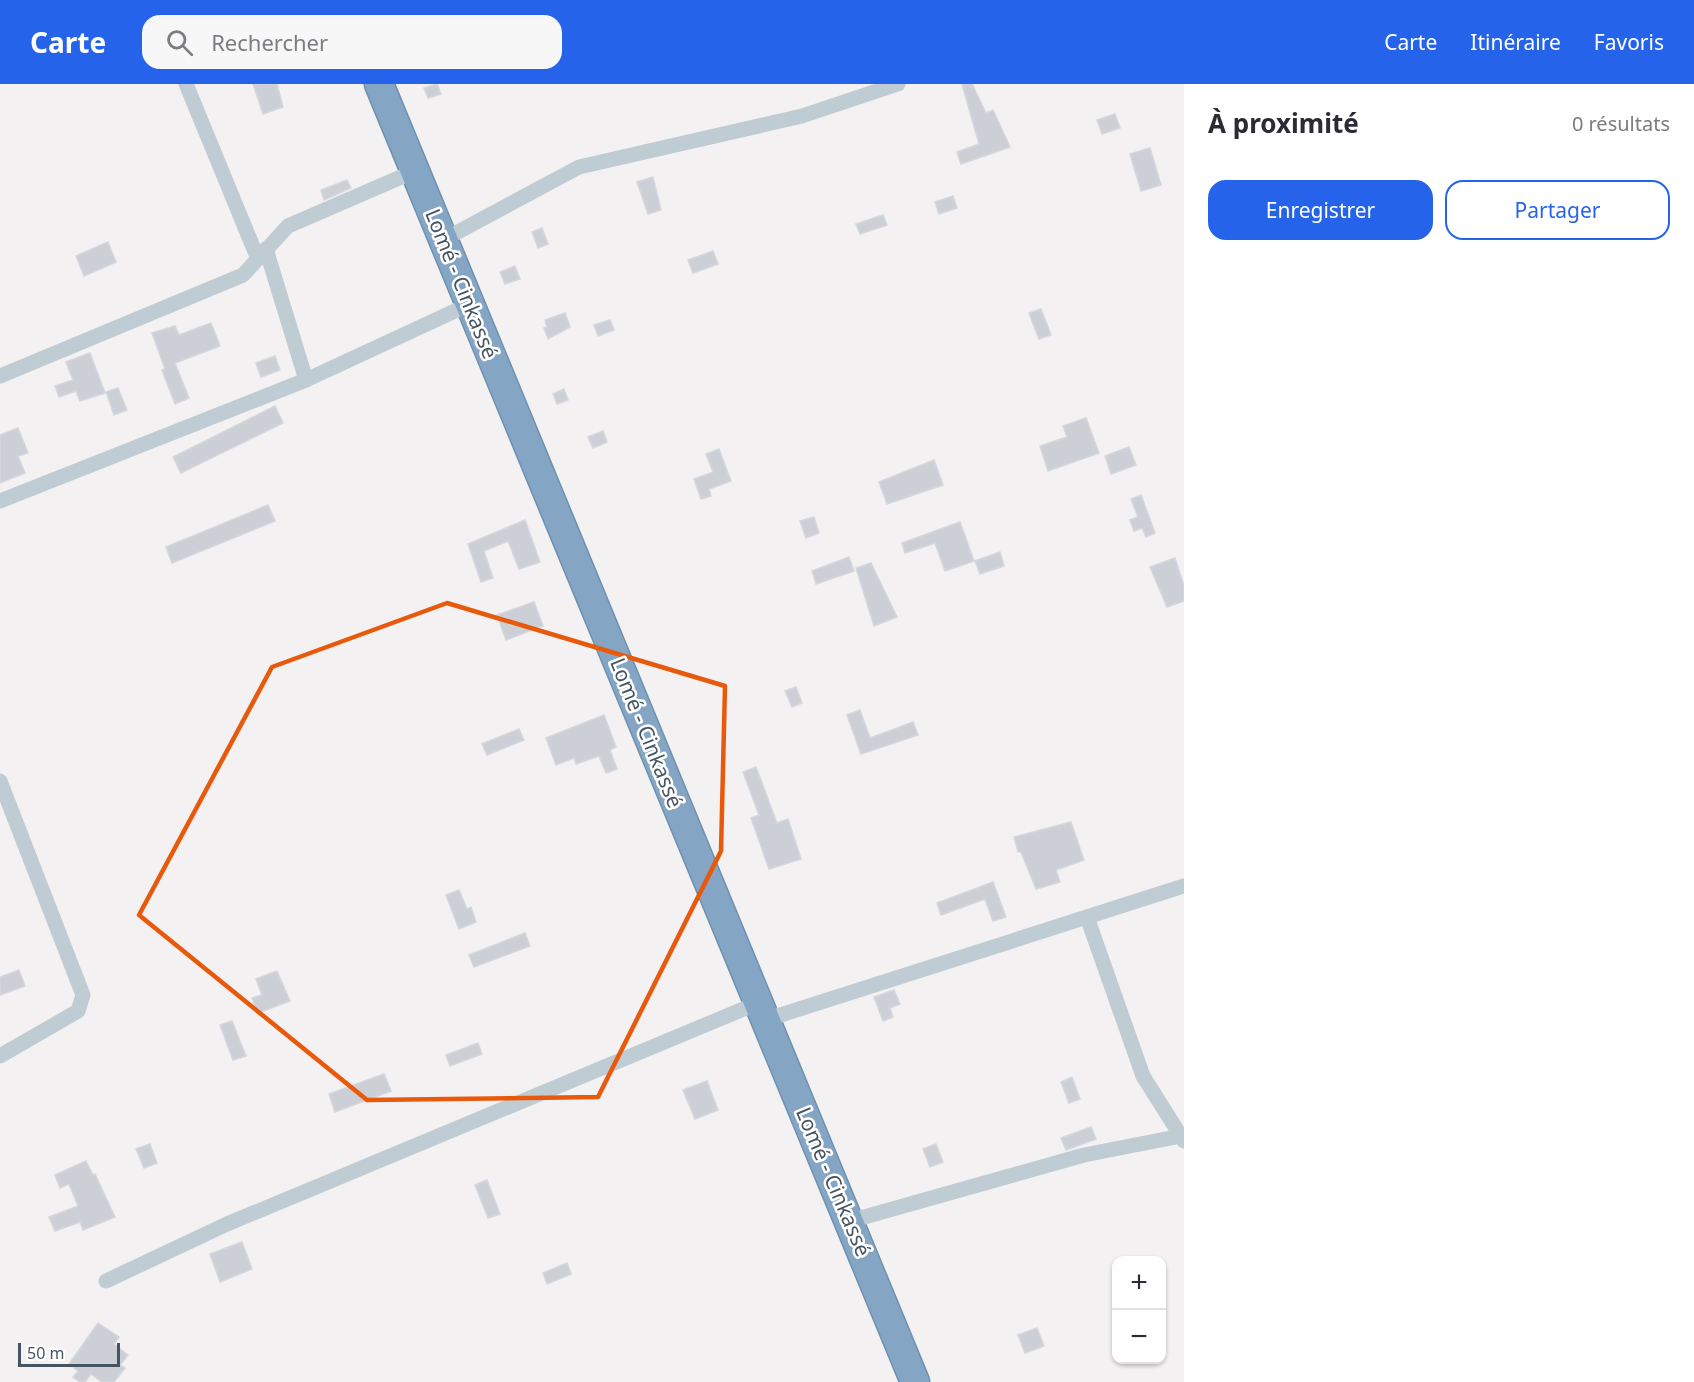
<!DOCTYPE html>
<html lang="fr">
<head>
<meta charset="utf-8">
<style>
	body { margin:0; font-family:"Noto Sans",sans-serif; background:#f7f7f7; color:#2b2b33 }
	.controls { position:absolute; right:18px; bottom:18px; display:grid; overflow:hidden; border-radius:12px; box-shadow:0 2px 4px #0004 }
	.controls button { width:54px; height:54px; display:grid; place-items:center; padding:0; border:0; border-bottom:2px solid #e1e1e2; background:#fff; color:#2b2b33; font:30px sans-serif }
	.scale { position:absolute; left:18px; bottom:15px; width:102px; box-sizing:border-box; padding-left:6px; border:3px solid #465561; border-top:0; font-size:16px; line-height:21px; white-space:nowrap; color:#465561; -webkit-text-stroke:4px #fff; paint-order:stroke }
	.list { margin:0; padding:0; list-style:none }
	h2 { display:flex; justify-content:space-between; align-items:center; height:78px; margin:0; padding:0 24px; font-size:26px }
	h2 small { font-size:20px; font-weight:400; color:#7c7c81 }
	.actions { display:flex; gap:12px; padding:18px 24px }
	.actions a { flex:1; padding:14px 0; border:2px solid #2563eb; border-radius:18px; text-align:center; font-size:21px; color:#2563eb }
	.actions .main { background:#2563eb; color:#fff }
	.icon { flex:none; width:33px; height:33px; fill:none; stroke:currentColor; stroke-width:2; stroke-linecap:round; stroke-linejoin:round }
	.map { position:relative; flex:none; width:1184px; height:1298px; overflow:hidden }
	header { display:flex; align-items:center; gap:36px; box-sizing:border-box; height:84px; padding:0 30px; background:#2563eb; color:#fff }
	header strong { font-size:28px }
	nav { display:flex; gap:33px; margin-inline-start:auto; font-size:21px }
	.search { width:420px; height:54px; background:#f7f7f7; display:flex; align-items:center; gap:15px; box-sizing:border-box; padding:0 21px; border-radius:18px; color:#7c7c81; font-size:22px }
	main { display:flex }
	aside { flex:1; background:#fff }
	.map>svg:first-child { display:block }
	.building { fill:#ccd0d6; stroke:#d4d7dd; stroke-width:1.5 }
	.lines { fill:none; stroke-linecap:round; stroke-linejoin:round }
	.highway-casing { stroke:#6f91b0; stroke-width:31 }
	.street { stroke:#c0ccd4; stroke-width:15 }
	.highway { stroke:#84a6c4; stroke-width:28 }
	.marked { fill:none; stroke:#e8590c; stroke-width:4.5; stroke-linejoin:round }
	.labels { text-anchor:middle; stroke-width:5; stroke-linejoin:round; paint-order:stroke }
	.street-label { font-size:21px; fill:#465561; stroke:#fff }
</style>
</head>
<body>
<header>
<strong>Carte</strong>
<div class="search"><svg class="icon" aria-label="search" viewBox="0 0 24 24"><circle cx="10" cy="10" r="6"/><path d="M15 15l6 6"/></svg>Rechercher</div>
<nav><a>Carte</a><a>Itinéraire</a><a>Favoris</a></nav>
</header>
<main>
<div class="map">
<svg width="1184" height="1298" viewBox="0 0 1184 1298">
	<rect width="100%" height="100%" fill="#f3f1f1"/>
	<g class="building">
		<polygon points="253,0 277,0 283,23 263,30"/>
		<polygon points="437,0 441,10 428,14 424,4"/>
		<polygon points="962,0 972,0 986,29 993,26 1010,63 961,80 957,68 979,60"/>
		<polygon points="1115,30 1120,44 1102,50 1097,36"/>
		<polygon points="1150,64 1161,101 1141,107 1130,70"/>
		<polygon points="653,93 661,126 648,130 637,98"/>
		<polygon points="347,96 351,104 324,116 321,106"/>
		<polygon points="953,112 957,124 939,130 935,118"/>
		<polygon points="883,131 887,141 860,150 856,140"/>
		<polygon points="542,144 548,160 538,164 532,148"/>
		<polygon points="108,158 116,178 84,192 76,172"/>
		<polygon points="713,167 718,180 693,189 688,176"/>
		<polygon points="515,182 520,195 505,200 500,188"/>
		<polygon points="1041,225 1051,251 1039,255 1029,229"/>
		<polygon points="565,229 570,243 548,255 544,244 547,243 545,236"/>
		<polygon points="610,236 614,246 598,252 594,241"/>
		<polygon points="211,239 220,262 175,279 189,314 175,320 162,286 165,285 152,249 175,242 179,251"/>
		<polygon points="90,269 105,309 80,317 76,307 59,313 55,302 73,296 66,278"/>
		<polygon points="275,272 280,286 261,293 256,279"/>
		<polygon points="118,304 127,326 114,331 106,308"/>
		<polygon points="564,305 568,316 557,320 553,310"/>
		<polygon points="275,322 283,339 181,389 173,373"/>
		<polygon points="1086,334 1099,369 1048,387 1040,362 1067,353 1063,342"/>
		<polygon points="18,344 28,369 18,372 25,389 0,399 0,351"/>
		<polygon points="603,347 607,358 593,364 588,353"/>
		<polygon points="1129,363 1136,381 1111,390 1105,372"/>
		<polygon points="719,365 731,397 709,405 711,412 701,415 694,395 713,388 706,370"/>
		<polygon points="934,376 943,401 887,420 879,398"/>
		<polygon points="1141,411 1155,449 1146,453 1142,444 1134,447 1130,436 1138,433 1131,415"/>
		<polygon points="268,421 275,437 172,479 166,463"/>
		<polygon points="814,433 819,449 806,454 800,437"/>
		<polygon points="525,436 540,478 519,485 508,457 484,467 493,494 481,498 468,460"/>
		<polygon points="960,438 974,477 945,487 935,459 905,469 902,459"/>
		<polygon points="1000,468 1004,482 980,490 975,477"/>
		<polygon points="849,473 854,487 816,500 812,487"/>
		<polygon points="1175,474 1184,502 1184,517 1167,523 1150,483"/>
		<polygon points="871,479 897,533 874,542 856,484"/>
		<polygon points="534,518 543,542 506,556 497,531"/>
		<polygon points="796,603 802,619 792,623 785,607"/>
		<polygon points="860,626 870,654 913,638 918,651 861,670 847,631"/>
		<polygon points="604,631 616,663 610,666 617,685 606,689 599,672 576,680 574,674 556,681 546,654"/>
		<polygon points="519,645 524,656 487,671 482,660"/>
		<polygon points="756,683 777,739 788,735 801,775 769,785 751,734 759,731 743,688"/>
		<polygon points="1071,738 1084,776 1056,786 1060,798 1036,805 1021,768 1018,768 1014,753"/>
		<polygon points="993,798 1006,833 993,837 985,815 941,831 937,819"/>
		<polygon points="459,806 467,825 471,823 476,838 459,845 446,811"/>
		<polygon points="525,849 530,862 474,883 469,871"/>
		<polygon points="19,886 25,902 0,911 0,893"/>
		<polygon points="277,887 290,917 258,929 252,914 262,911 256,895"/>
		<polygon points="894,906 900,920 890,924 893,933 883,937 874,913"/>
		<polygon points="232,937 246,972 233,976 220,941"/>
		<polygon points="478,959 482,970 450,982 446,971"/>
		<polygon points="384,990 391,1007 335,1028 329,1010"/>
		<polygon points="1072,993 1080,1015 1069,1019 1061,998"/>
		<polygon points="707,997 718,1026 695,1035 683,1006"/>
		<polygon points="1091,1043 1096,1055 1066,1066 1061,1054"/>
		<polygon points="150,1060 157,1079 144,1084 136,1065"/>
		<polygon points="936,1060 943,1078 930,1083 923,1065"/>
		<polygon points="86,1077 93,1091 95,1090 115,1133 83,1146 80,1138 55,1147 49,1133 78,1122 69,1100 60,1104 55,1091"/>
		<polygon points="487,1096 500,1130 488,1134 475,1101"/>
		<polygon points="242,1158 252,1185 220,1198 210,1170"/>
		<polygon points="567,1179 571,1190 547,1200 543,1189"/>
		<polygon points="98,1239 119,1253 114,1260 128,1271 120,1281 125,1284 114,1298 102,1298 91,1290 85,1298 80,1298 73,1293 78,1287 69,1280"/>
		<polygon points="1037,1244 1044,1262 1025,1269 1018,1251"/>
	</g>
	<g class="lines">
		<g class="highway-casing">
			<polyline id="highway" points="379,0 915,1298"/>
		</g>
		<g class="street">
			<polyline points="186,0 258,175"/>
			<polyline points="443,156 579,83 802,32 898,0"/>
			<polyline points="266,165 306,296"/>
			<polyline points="0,292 243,191 288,142 415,87"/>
			<polyline points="0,417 306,296 470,220"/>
			<polyline points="0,697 83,911 78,927 0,972"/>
			<polyline points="1087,833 1143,992 1184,1057"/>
			<polyline points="765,936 1184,802"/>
			<polyline points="850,1137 1084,1071 1181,1052"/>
			<polyline points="106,1197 227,1140 758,919"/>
		</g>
		<use href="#highway" class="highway"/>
	</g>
	<path class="marked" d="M447 519 725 602 721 767 598 1013 367 1016 139 831 272 583Z"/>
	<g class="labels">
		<g class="street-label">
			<text transform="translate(461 200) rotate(68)" y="7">Lomé - Cinkassé</text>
			<text transform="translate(646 649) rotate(68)" y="7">Lomé - Cinkassé</text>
			<text transform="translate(833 1098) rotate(67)" y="7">Lomé - Cinkassé</text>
		</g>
	</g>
</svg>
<div class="controls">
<button>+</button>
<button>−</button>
</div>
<div class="scale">50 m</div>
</div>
<aside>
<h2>À proximité<small>0 résultats</small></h2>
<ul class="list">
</ul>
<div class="actions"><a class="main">Enregistrer</a><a>Partager</a></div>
</aside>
</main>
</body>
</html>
